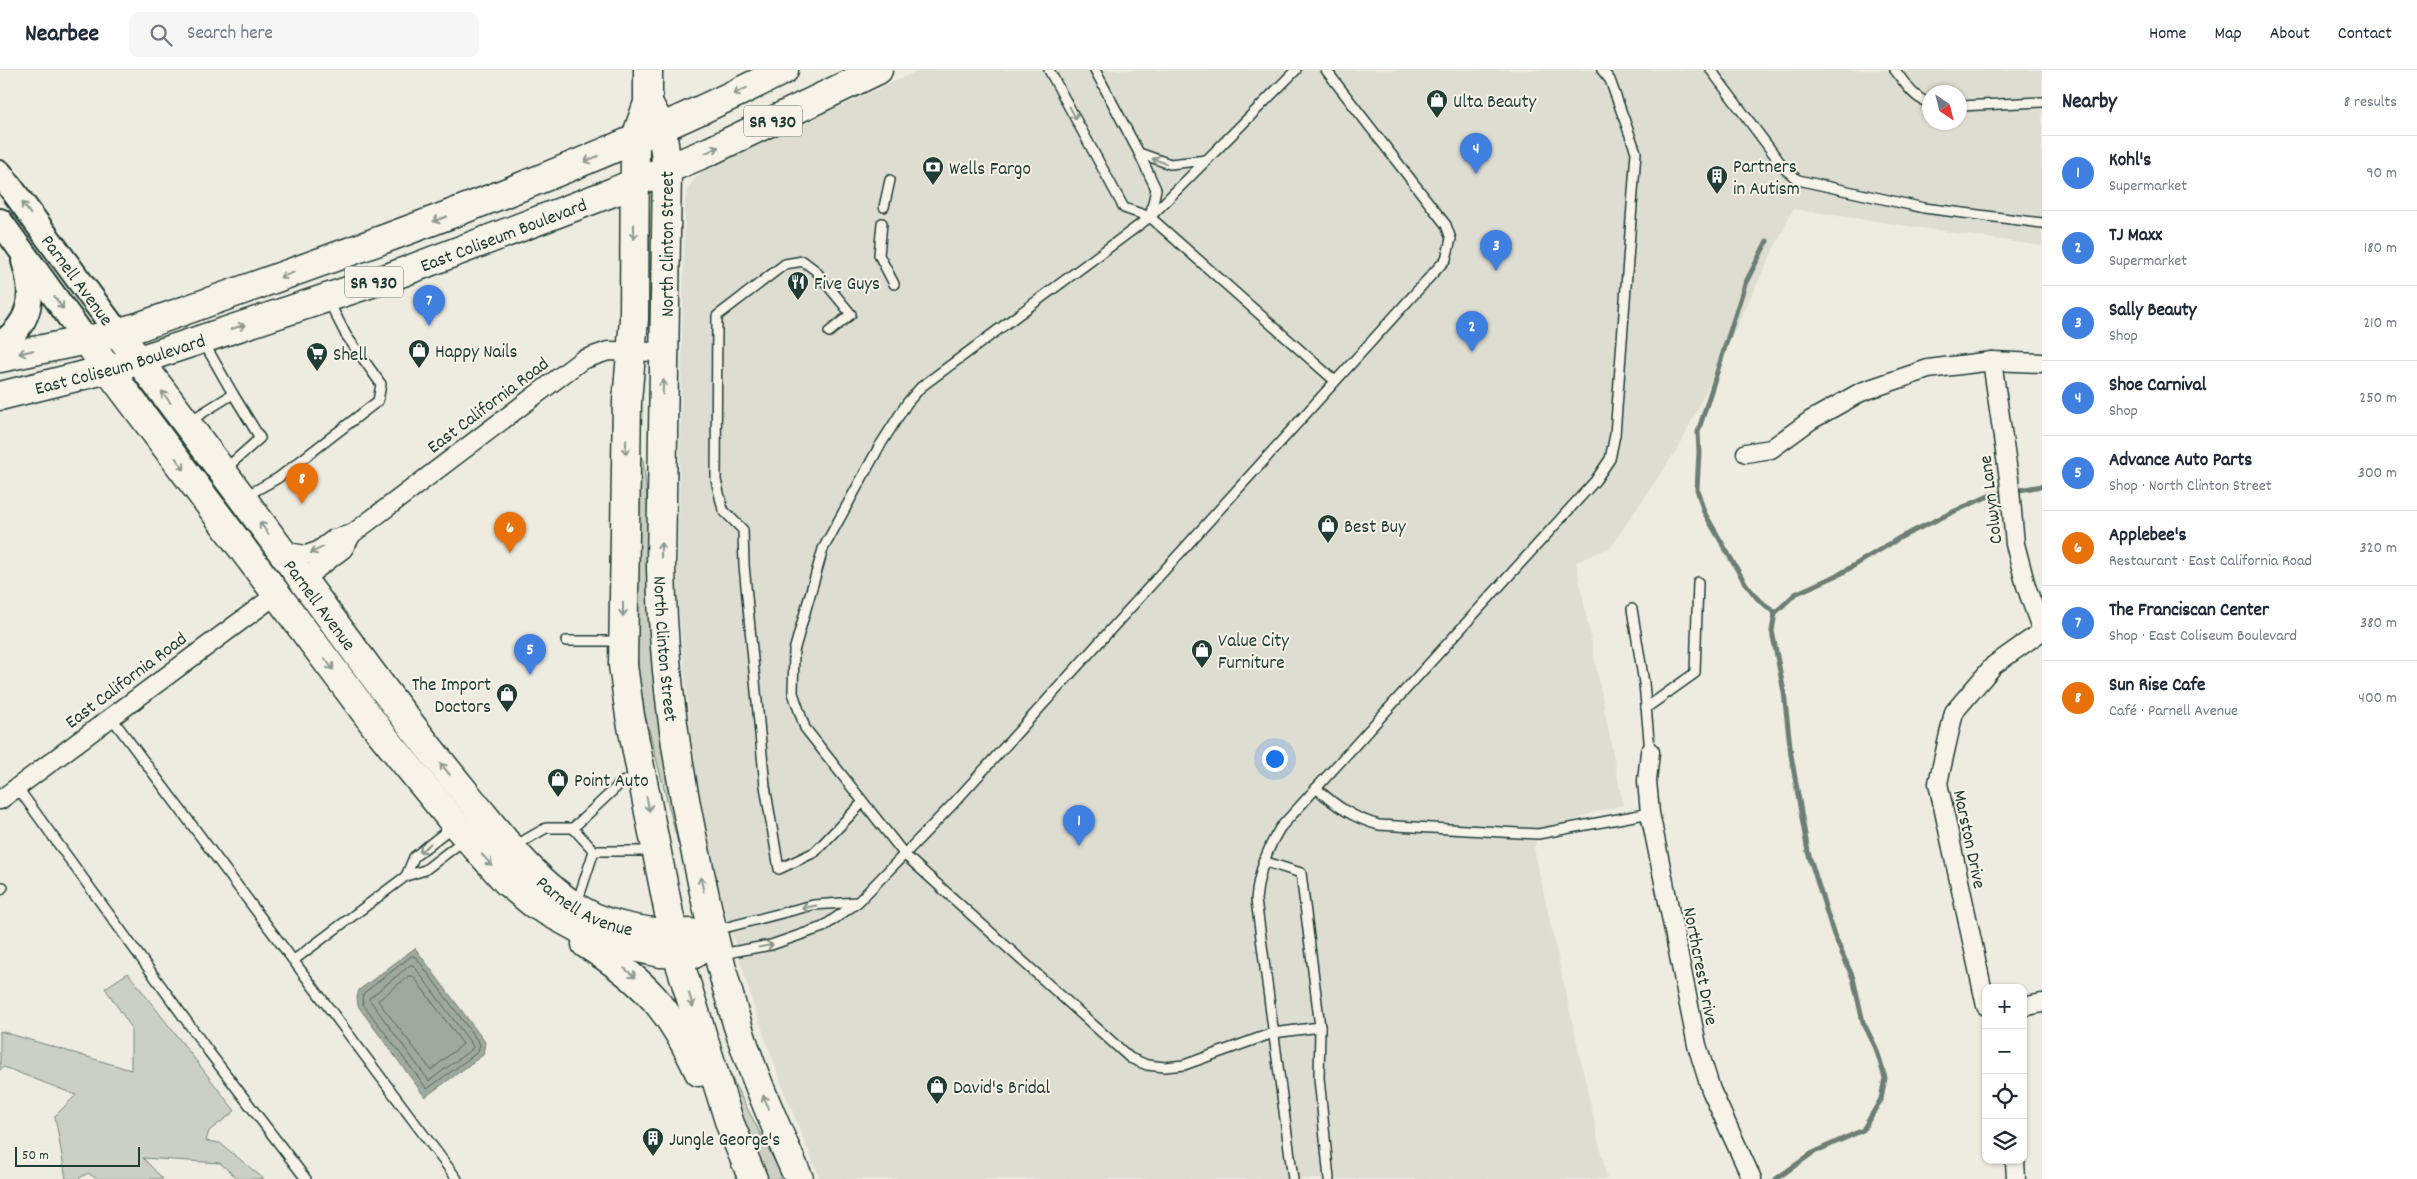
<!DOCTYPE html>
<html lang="en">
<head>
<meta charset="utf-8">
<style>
	body { margin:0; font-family:Dekko,sans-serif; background:#f6f6f7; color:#1f2937 }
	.controls { position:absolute; right:15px; bottom:15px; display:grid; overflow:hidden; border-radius:10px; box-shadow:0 1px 4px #0004 }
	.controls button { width:45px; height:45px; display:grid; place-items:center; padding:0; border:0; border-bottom:1px solid #e0e1e3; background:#fff; color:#1f2937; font:25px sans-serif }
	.compass { position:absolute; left:1922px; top:15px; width:45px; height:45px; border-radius:50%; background:#fff; box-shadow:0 1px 4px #0004; rotate:145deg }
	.scale { position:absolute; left:15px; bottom:12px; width:125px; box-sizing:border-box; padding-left:5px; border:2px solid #1f3d34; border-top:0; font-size:14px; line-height:18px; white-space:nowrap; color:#1f3d34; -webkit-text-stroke:4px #f7f3e8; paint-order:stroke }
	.you { position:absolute; left:1274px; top:688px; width:18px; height:18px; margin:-12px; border:4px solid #fff; border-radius:50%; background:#1a73e8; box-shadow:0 0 0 8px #1a73e833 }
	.badge { display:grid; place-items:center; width:32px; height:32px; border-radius:50%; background:#0b8043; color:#fff; font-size:16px; font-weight:700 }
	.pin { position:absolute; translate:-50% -41px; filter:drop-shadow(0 1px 2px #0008) }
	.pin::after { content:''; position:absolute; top:26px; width:18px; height:15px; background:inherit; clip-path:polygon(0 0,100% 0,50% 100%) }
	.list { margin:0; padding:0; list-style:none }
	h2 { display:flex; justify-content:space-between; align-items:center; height:65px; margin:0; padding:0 20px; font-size:21px }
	h2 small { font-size:16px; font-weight:400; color:#747a83 }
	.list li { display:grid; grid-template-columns:32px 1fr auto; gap:15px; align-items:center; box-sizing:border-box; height:75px; padding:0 20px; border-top:1px solid #e0e1e3 }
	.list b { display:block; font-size:19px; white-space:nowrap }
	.list p { margin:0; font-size:16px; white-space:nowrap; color:#747a83 }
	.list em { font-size:16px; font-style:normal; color:#747a83 }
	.icon { flex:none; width:28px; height:28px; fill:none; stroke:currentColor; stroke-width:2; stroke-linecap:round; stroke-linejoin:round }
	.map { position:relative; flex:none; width:2042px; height:1109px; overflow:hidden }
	header { display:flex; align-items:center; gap:30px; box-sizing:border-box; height:70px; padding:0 25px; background:#fff; border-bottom:1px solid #e0e1e3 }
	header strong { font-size:24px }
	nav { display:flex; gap:28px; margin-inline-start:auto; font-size:18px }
	.search { width:350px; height:45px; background:#f6f6f7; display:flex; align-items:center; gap:12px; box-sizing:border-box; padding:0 18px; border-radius:10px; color:#747a83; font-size:19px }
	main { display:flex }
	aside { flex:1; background:#fff }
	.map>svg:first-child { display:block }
	.built { fill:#ddddd2; fill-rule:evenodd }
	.green { fill:#cccfc4; stroke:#76867c }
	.water { fill:#9fa99f; stroke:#6c7e74 }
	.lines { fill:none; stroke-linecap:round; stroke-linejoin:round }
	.shore { stroke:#52685f; stroke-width:1 }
	.stream { stroke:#6c7e74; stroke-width:5 }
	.lane-casing { stroke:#1f3d34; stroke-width:12 }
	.street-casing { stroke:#1f3d34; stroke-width:21 }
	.secondary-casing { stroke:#1f3d34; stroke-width:28 }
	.primary-casing { stroke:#1f3d34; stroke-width:31 }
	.highway-casing { stroke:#1f3d34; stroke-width:31 }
	.lane { stroke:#f7f3e8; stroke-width:9 }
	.street { stroke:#f7f3e8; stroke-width:18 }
	.secondary { stroke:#f7f3e8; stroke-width:24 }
	.primary { stroke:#f7f3e8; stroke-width:28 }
	.highway { stroke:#f7f3e8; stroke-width:28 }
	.oneway { stroke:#8b988e }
	.labels { text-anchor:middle; stroke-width:4; stroke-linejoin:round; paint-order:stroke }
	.shield { fill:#f7f3e8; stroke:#60746a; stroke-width:1 }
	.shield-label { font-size:18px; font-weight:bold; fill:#1f3d34 }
	.poi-label { font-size:19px; fill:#1f3d34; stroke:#f7f3e8; text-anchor:start }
	.street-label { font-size:19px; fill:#1f3d34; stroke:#f7f3e8 }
</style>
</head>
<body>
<header>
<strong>Nearbee</strong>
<div class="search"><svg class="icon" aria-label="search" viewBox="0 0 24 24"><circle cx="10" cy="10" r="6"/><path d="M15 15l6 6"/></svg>Search here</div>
<nav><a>Home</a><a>Map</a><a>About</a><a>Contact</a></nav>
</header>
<main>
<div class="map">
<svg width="2042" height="1109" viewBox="0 0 2042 1109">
	<rect width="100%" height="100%" fill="#eeece1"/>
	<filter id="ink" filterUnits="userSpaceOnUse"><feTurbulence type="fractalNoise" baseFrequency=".02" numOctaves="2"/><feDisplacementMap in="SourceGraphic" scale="10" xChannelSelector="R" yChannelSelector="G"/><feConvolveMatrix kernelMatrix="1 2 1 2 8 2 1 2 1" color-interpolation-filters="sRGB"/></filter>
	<g filter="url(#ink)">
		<path class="built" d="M919 0H2042V176L1793 139 1680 375 1611 477 1576 492 1623 735 1592 743 1538 764 1534 779 1607 1109H820L786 1026 754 937 710 789 694 696 677 520 685 131 689 117 697 106 707 99ZM1930 22H1960V52H1930Z"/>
		<g class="green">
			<polygon points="643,388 682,771 678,773 641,629 637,580 637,495 640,389"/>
			<polygon points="128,903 235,1041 209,1061 206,1071 220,1073 264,1109 238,1109 220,1093 143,1088 163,1109 97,1109 88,1103 78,1109 66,1109 55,1046 76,1025 4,997 0,1000 0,961 131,1000 131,957 105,918"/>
			<polygon points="726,993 735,1015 784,1109 768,1109 727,1012 722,994"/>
		</g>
		<polygon class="water" points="415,878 485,972 483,985 425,1027 358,936 357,927 359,920"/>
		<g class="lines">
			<g class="shore">
				<polygon points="412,886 416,887 480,974 478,982 427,1019 363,934 362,928 364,923"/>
				<polygon points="411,895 414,896 473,976 472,979 429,1011 369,929"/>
				<polygon points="409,906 413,906 463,974 431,1000 378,931"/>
			</g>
			<g class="stream">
				<polyline points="1767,171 1745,214 1698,362 1699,382 1697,419 1704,442 1745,513 1757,528 1775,543"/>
				<polyline points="1776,1109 1814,1082 1863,1060 1881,1029 1885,1008 1876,978 1863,952 1853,908 1834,865 1808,782 1791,685 1784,622 1772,561 1775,543 1795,524 1840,504 1901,467 1955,441 1991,425 2042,416"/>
			</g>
			<g class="lane-casing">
				<g id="lane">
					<polyline points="1049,0 1124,138 1150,147 1335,311"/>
					<polyline points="1095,0 1139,83 1170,94 1207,90"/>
					<polyline points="1711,0 1785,99 1798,110 1924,138 2042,153"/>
					<path d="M1895 0C1904 12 1914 29 1930 33"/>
					<polyline points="1960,36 2042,32"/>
					<polyline points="1139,83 1156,119 1150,147"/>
					<polyline points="884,137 890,110"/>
					<polyline points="882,153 879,185 894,214"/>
					<polyline points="829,262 851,244 815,200 803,191 785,194 717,246 716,410 723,440 743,460 744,495 765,716 779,799 815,782 863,732"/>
					<polyline points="188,352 233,324 204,273"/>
					<polyline points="224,400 260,368 233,324"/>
					<polyline points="244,427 278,408 378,331 381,314 346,265 328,230"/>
					<polyline points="1632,539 1644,613 1650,682"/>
					<polyline points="566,571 620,571"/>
					<polyline points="1646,638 1695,603 1698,512"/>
					<polyline points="111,647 457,1109"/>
					<polyline points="17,717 209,982 306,1109"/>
					<path d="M1316 718C1336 736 1353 748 1379 755L1538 764 1650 743"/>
					<polyline points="573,758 622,712 639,706"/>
					<polyline points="513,777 546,758 573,758 594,781 654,781"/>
					<polyline points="1263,791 1301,803 1320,957 1273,963 1184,995 1165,997 1147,995 1130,988 905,785 805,658 793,623 794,581 823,479 879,377 907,333 921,317 1150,147 1296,0"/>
					<polyline points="406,806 414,787 453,756"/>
					<polyline points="0,820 3,817"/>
					<polyline points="577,833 594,781"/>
					<polyline points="716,860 813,835 857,832"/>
					<polyline points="721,884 771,875 823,857 858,832 952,735 1446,189 1451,169 1446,155 1326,0"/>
					<polyline points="294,890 406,806 425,800 464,770"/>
					<polyline points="1320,957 1319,1008 1329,1109"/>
					<path d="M1293 1109 1256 830C1258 803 1266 781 1280 758L1595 411 1610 389 1615 365 1636 82 1610 10 1602 0"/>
				</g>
			</g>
			<g class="street-casing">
				<g id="street">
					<polyline points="1992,291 2009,409 2015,474 2026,516 2042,561"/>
					<polyline points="1746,383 1771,379 1811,350 1861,322 1928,299 1992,291 2042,293"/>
					<polyline points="281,481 306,485 318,481 334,469 352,464 582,290 608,281 665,282"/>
					<polyline points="302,510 343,479 352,464"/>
					<polyline points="1650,682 1647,711 1650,743 1697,975 1711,1020 1752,1109"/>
					<polyline points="0,730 277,524"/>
					<polyline points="1986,936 1938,713 1954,642 1994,595 2042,561"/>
					<polyline points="2023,937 2042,933"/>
					<polyline points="2015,1090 2016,1109"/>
				</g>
			</g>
			<g class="secondary-casing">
				<g id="secondary">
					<path id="s1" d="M0 103 117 262"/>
					<polyline points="0,151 86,270"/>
					<path d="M0 274C32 253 35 225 24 191"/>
				</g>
			</g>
			<g class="primary-casing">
				<g id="primary">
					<polyline points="648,0 648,33 635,70 634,249 627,331 623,595 630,646 677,884 730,1054 753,1109"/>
					<path id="s2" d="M651 38 662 58 667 98 661 497C663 597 676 695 698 793 710 853 724 914 743 972 759 1019 779 1064 799 1109"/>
					<path id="s3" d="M117 262C208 379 294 499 382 617 413 658 444 697 476 736 508 775 538 814 582 841 611 858 658 865 691 863"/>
					<polyline points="86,270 380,662 455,754 507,812 534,834 585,862 611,872 661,883 694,884"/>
					<path d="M586 874C645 911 670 939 699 1002"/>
				</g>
			</g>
			<g class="highway-casing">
				<g id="highway">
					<path d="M0 288 101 267 138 257C357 180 576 104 784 0"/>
					<path id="s4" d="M0 326 121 296 390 207 613 122 710 81 878 0"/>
				</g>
			</g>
			<use href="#lane" class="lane"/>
			<use href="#street" class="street"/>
			<use href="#secondary" class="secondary"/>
			<use href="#primary" class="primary"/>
			<use href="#highway" class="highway"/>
		</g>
		<defs><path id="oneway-shaft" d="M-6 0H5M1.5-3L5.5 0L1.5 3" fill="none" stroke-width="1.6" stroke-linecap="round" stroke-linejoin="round" transform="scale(1.25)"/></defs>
		<g class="oneway">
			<use href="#oneway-shaft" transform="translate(740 21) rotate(155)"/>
			<use href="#oneway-shaft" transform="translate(1073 43) rotate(62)"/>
			<use href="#oneway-shaft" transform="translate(712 80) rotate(-24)"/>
			<use href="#oneway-shaft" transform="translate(591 89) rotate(157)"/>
			<use href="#oneway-shaft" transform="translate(1159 91) rotate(-161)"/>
			<use href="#oneway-shaft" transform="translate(26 138) rotate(-126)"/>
			<use href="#oneway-shaft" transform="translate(440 149) rotate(159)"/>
			<use href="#oneway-shaft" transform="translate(634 162) rotate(90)"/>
			<use href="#oneway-shaft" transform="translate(287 205) rotate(160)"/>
			<use href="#oneway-shaft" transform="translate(59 233) rotate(54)"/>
			<use href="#oneway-shaft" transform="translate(238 257) rotate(-18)"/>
			<use href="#oneway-shaft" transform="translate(26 282) rotate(166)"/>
			<use href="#oneway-shaft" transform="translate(663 317) rotate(-87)"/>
			<use href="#oneway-shaft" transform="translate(166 327) rotate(-127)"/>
			<use href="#oneway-shaft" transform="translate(626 377) rotate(91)"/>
			<use href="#oneway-shaft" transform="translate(180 394) rotate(54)"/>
			<use href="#oneway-shaft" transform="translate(264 458) rotate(-127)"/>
			<use href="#oneway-shaft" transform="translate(317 480) rotate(153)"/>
			<use href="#oneway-shaft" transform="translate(661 480) rotate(-90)"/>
			<use href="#oneway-shaft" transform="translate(623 539) rotate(90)"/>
			<use href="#oneway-shaft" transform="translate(329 594) rotate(53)"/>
			<use href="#oneway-shaft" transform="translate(445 699) rotate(-130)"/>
			<use href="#oneway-shaft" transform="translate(648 734) rotate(79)"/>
			<use href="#oneway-shaft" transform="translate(425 778) rotate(141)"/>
			<use href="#oneway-shaft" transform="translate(487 790) rotate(47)"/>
			<use href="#oneway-shaft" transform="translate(702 814) rotate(-102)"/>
			<use href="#oneway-shaft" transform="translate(809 837) rotate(168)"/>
			<use href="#oneway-shaft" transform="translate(766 876) rotate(-12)"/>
			<use href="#oneway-shaft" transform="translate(630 903) rotate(39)"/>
			<use href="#oneway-shaft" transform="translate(691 930) rotate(73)"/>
			<use href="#oneway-shaft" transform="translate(766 1032) rotate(-113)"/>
		</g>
	</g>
	<defs>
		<g id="shop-pin" transform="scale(1.125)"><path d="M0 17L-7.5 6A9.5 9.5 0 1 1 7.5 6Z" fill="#1f3d34" stroke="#f7f3e8"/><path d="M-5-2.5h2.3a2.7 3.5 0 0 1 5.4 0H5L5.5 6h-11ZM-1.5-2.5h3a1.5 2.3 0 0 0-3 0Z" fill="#fff"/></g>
		<g id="bank-pin" transform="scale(1.125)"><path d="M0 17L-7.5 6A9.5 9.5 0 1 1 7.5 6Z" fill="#1f3d34" stroke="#f7f3e8"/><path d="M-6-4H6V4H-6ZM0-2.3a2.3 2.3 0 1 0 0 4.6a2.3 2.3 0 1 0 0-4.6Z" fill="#fff"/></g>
		<g id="building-pin" transform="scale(1.125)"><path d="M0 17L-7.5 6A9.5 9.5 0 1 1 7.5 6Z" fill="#1f3d34" stroke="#f7f3e8"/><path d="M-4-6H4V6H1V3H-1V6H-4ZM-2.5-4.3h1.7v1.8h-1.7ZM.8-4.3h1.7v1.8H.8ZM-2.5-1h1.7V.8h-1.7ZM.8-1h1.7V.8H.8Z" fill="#fff"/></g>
		<g id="restaurant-pin" transform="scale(1.125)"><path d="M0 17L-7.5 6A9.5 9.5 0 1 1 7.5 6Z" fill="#1f3d34" stroke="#f7f3e8"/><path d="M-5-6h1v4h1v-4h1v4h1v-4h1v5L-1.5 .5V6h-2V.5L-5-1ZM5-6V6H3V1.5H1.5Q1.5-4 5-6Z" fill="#fff"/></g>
		<g id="supermarket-pin" transform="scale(1.125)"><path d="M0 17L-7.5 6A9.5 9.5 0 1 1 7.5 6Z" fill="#1f3d34" stroke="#f7f3e8"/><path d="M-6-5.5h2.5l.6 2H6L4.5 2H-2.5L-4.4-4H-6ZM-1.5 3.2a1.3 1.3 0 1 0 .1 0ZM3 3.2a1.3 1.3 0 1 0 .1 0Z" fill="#fff"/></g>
	</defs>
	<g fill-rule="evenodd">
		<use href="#shop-pin" x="1437" y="30"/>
		<use href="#bank-pin" x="933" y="97"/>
		<use href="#building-pin" x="1717" y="106"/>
		<use href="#restaurant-pin" x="798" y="212"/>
		<use href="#shop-pin" x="419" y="280"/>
		<use href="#supermarket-pin" x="317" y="283"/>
		<use href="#shop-pin" x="1328" y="455"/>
		<use href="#shop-pin" x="1202" y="580"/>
		<use href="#shop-pin" x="507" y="624"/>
		<use href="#shop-pin" x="558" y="709"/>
		<use href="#shop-pin" x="937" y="1016"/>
		<use href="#building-pin" x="653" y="1068"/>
	</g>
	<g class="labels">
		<g class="shield">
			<rect x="744" y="35.5" width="58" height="31" rx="4"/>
			<rect x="345" y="196.5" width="58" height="31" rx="4"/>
		</g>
		<g class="shield-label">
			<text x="773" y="57">SR 930</text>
			<text x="374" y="218">SR 930</text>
		</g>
		<g class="poi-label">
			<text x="1453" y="37">Ulta Beauty</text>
			<text x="1733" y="102">Partners<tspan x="1733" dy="22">in Autism</tspan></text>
			<text x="949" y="104">Wells Fargo</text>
			<text x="814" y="219">Five Guys</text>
			<text x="435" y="287">Happy Nails</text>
			<text x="333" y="290">Shell</text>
			<text x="1344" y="462">Best Buy</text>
			<text x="1218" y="576">Value City<tspan x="1218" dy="22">Furniture</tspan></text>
			<text x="491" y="620" text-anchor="end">The Import<tspan x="491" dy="22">Doctors</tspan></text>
			<text x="574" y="716">Point Auto</text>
			<text x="953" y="1023">David's Bridal</text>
			<text x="669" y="1075">Jungle George's</text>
		</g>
		<g class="street-label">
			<text dy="7" stroke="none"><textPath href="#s4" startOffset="529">East Coliseum Boulevard</textPath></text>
			<text transform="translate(666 174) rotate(-90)" y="7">North Clinton Street</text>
			<text dy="7" stroke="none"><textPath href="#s1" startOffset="132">Parnell Avenue</textPath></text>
			<text dy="7" stroke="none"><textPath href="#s4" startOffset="124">East Coliseum Boulevard</textPath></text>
			<text transform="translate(487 334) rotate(-37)" y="7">East California Road</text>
			<text transform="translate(1989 430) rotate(-97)" y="7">Colwyn Lane</text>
			<text dy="7" stroke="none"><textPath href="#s3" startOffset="340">Parnell Avenue</textPath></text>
			<text dy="7" stroke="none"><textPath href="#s2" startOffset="544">North Clinton Street</textPath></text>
			<text transform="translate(125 609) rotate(-37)" y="7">East California Road</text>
			<text transform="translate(1971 769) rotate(78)" y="7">Marston Drive</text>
			<text dy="7" stroke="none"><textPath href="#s3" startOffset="745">Parnell Avenue</textPath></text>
			<text transform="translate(1702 896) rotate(79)" y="7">Northcrest Drive</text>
		</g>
	</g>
</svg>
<div class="controls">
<button>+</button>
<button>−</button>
<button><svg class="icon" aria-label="locate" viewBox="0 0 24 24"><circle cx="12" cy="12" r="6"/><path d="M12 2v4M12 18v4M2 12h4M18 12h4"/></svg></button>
<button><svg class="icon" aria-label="layers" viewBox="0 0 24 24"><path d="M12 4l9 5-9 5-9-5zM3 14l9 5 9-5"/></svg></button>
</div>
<svg class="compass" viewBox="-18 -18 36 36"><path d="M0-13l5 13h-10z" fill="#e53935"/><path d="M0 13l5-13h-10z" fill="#747a83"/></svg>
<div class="scale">50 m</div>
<div class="you"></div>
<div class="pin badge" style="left:1079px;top:776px;background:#3f7fe0">1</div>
<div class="pin badge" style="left:1472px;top:282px;background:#3f7fe0">2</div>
<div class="pin badge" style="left:1496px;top:201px;background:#3f7fe0">3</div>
<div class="pin badge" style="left:1476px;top:104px;background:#3f7fe0">4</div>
<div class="pin badge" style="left:530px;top:605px;background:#3f7fe0">5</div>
<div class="pin badge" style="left:510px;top:483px;background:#e8710a">6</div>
<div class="pin badge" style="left:429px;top:256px;background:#3f7fe0">7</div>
<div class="pin badge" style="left:302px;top:434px;background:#e8710a">8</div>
</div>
<aside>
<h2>Nearby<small>8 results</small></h2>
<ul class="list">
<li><span class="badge" style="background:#3f7fe0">1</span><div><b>Kohl's</b><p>Supermarket</p></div><em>90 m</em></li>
<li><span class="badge" style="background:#3f7fe0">2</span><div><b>TJ Maxx</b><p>Supermarket</p></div><em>180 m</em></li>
<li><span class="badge" style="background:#3f7fe0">3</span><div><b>Sally Beauty</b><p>Shop</p></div><em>210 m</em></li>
<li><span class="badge" style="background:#3f7fe0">4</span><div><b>Shoe Carnival</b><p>Shop</p></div><em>250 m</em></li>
<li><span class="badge" style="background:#3f7fe0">5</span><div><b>Advance Auto Parts</b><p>Shop · North Clinton Street</p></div><em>300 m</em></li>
<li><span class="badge" style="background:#e8710a">6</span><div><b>Applebee's</b><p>Restaurant · East California Road</p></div><em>320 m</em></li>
<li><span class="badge" style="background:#3f7fe0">7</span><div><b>The Franciscan Center</b><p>Shop · East Coliseum Boulevard</p></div><em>380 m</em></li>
<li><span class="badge" style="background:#e8710a">8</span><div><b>Sun Rise Cafe</b><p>Café · Parnell Avenue</p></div><em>400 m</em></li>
</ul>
</aside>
</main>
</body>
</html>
